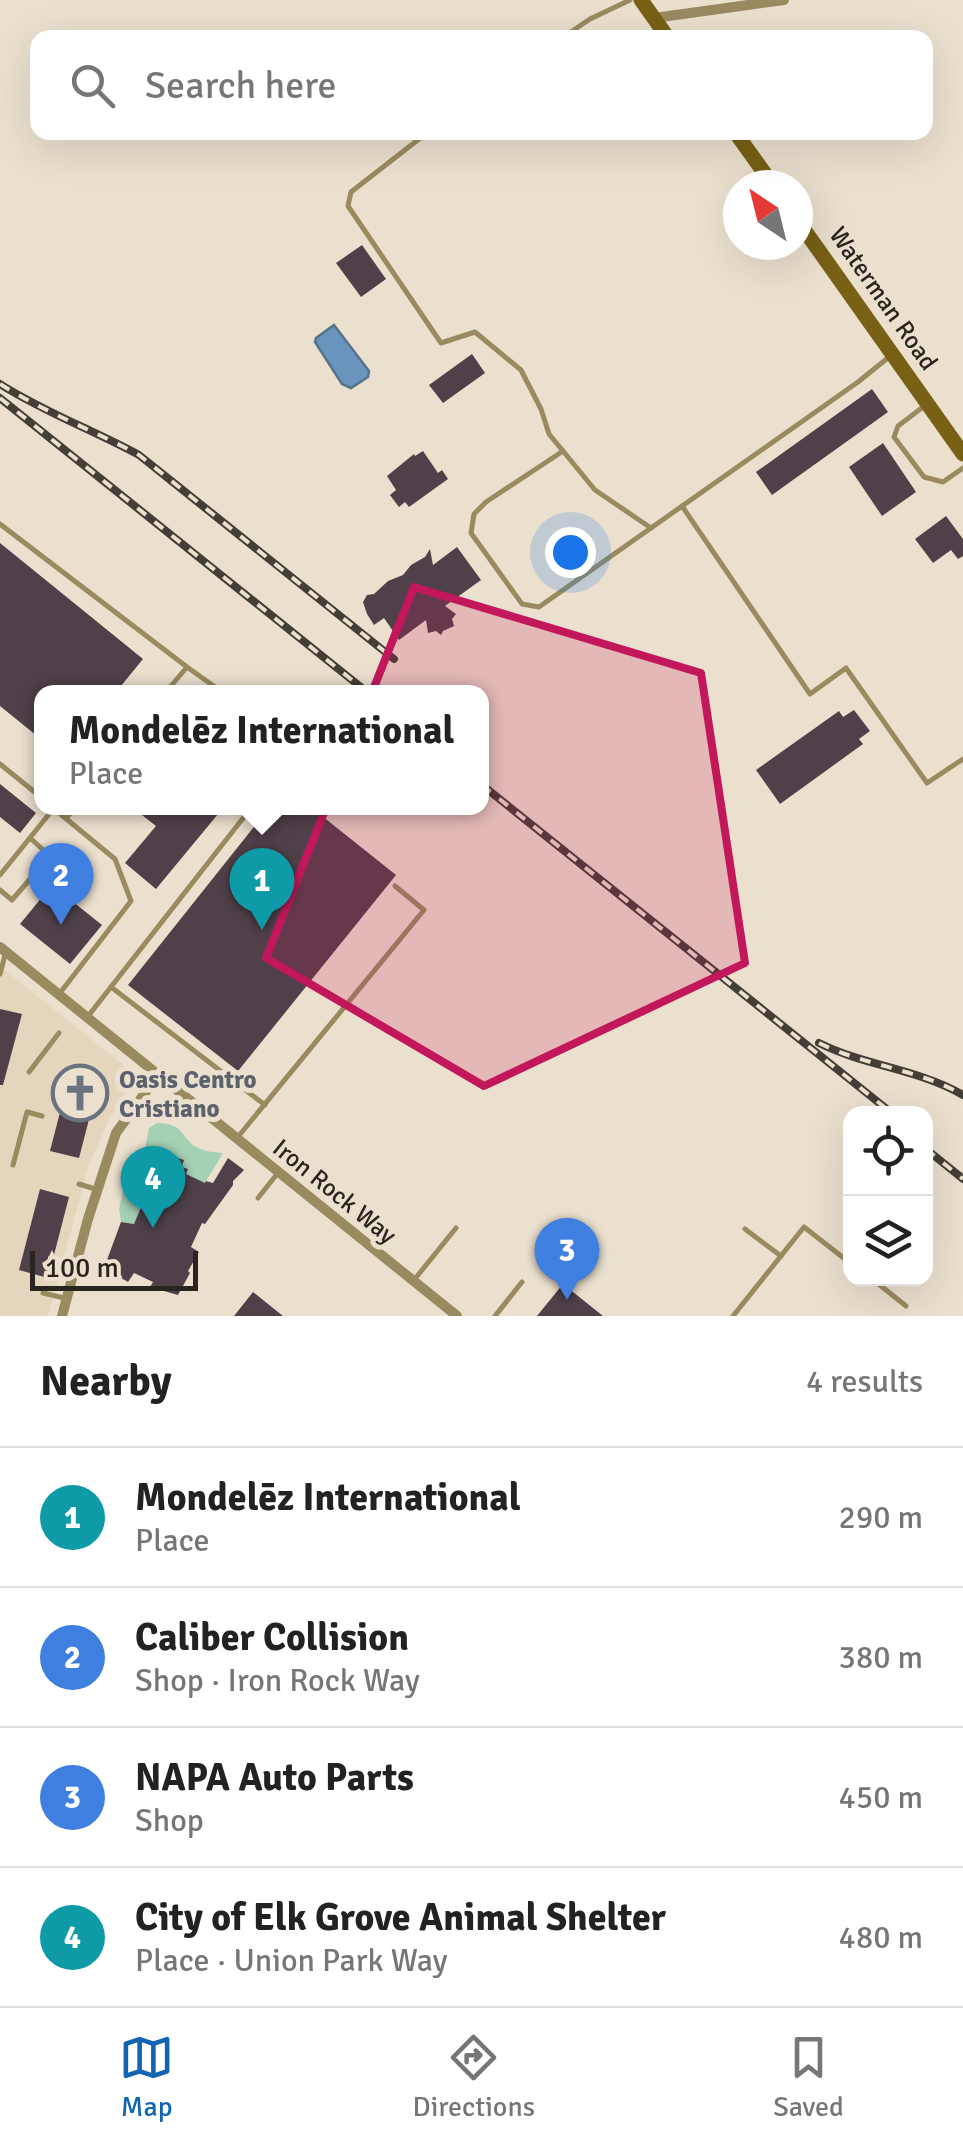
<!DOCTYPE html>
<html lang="en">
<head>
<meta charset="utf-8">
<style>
	body { margin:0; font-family:Signika,sans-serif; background:#f2f2f2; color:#222 }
	.controls { position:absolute; right:30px; bottom:30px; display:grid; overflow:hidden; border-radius:20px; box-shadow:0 10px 40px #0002 }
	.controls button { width:90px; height:90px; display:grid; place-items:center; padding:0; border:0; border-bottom:2px solid #e0e0e0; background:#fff; color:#222; font:50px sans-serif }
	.compass { position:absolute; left:723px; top:170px; width:90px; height:90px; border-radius:50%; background:#fff; box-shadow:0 10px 40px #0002; rotate:325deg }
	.scale { position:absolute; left:30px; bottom:25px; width:168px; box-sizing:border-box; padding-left:10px; border:5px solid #29251e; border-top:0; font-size:28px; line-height:35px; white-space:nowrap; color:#29251e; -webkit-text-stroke:8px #ebe0ce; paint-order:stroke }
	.you { position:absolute; left:570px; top:552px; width:35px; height:35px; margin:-25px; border:8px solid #fff; border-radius:50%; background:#1a73e8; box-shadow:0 0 0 15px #1a73e833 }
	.badge { display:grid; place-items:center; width:65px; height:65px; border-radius:50%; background:#1064b2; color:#fff; font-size:32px; font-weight:700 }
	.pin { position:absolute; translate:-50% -82px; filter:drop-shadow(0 2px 5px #0008) }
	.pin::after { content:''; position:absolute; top:52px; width:35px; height:30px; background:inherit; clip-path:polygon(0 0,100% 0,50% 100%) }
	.popup { position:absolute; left:34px; top:685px; width:455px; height:130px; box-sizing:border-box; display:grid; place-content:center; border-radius:20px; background:#fff; filter:drop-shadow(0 2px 8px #0005); font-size:32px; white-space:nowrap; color:#767676 }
	.popup b { font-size:38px; color:#222 }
	.popup::after { content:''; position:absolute; left:50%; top:100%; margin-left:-20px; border:20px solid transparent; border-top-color:#fff }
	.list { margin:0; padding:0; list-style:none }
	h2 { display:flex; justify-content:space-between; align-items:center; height:130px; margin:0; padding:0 40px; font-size:42px }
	h2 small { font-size:32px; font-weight:400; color:#767676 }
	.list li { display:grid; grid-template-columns:65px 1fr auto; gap:30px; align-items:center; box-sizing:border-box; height:140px; padding:0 40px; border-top:2px solid #e0e0e0 }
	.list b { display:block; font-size:38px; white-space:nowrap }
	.list p { margin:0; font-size:32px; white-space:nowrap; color:#767676 }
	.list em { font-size:32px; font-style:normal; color:#767676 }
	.icon { flex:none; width:55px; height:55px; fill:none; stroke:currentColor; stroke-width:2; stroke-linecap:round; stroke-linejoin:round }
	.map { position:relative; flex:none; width:963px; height:1316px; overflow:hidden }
	.search { position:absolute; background:#fff; box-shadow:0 10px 40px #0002; left:30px; right:30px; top:30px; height:110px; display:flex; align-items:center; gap:25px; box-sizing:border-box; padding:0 35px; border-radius:20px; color:#767676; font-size:38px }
	.sheet { height:690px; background:#fff }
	nav { display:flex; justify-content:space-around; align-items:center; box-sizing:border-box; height:140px; border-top:2px solid #e0e0e0; background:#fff; font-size:28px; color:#767676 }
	nav a { display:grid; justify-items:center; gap:5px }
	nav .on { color:#1064b2 }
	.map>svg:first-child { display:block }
	.built { fill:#e4d5bd }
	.green { fill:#a4d0b4 }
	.water { fill:#6994be; stroke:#56738e; stroke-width:2.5 }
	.building { fill:#504049 }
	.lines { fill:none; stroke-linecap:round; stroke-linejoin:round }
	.service { stroke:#9a8a60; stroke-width:5 }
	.minor { stroke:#9a8a60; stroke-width:10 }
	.secondary { stroke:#786014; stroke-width:15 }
	.rail-casing { stroke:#433e36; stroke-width:8 }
	.rail { stroke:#ebe0ce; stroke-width:4; stroke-dasharray:11; stroke-linecap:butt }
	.marked { fill:#c2185b; fill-opacity:0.2; stroke:#c2185b; stroke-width:8; stroke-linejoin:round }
	.labels { text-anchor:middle; stroke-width:10; stroke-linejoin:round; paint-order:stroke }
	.street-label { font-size:25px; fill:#29251e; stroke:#ebe0ce }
	.worship-label { font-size:25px; font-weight:bold; fill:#5b616d; stroke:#ebe0ce; text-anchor:start }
</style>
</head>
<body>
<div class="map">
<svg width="963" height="1316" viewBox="0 0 963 1316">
	<rect width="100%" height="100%" fill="#ebe0ce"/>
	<polygon class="built" points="0,966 132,1072 133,1082 112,1114 89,1164 48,1316 0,1316"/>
	<path class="green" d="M157 1123C186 1123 180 1139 198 1148 206 1152 215 1152 223 1153L205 1183 186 1174 188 1169 182 1167 184 1160 159 1179H156L134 1224 121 1222 119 1209 126 1177 144 1153 149 1128Z"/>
	<polygon class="water" points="334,325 369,371 368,377 351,388 342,384 315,342 316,338"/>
	<g class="building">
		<polygon points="362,245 386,279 361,297 336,263"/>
		<polygon points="472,354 485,373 443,403 429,385"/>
		<polygon points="872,389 888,412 772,495 756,472"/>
		<polygon points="883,443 916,492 882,516 849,467"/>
		<polygon points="423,451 438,473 442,470 448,479 409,507 405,502 399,507 390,495 396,490 387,476 414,454 415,456"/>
		<polygon points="946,516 963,539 963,556 958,559 951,550 933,563 915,539"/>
		<polygon points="0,543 143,659 116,692 42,692 42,740 0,706"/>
		<polygon points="457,547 481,580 445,606 456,614 452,619 454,626 443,631 441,635 436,631 428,633 426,620 399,640 384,618 374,625 367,614 363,602 367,595 374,594 388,581 403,575 411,565 425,557 430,549 433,565"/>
		<polygon points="854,710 870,731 859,739 863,744 780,804 756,770 839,711 843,717"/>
		<polygon points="0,784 36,813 20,833 0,817"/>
		<polygon points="133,808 223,808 156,889 125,863 156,826"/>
		<polygon points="269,808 312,808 396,875 238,1071 128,985"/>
		<polygon points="52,885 102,925 70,964 20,924"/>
		<polygon points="0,1009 22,1014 3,1085 0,1085"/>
		<polygon points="71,1070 100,1077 79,1158 50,1151"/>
		<polygon points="169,1155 184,1160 182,1167 188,1169 186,1174 205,1183 206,1181 213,1183 228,1158 244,1170 233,1181 233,1185 205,1224 202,1223 191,1247 199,1252 188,1271 190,1273 178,1295 150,1287 153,1282 134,1273 128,1282 104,1268 121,1222 134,1224 145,1198 147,1198 156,1179 159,1179"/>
		<polygon points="40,1189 69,1197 48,1278 19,1270"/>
		<polygon points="563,1284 603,1316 537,1316"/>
		<polygon points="253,1292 283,1316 234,1316"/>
	</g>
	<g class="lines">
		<g class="service">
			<polyline points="562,38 590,19 630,0"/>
			<polyline points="428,132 351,192 348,206 441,343 475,332 521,370 541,409 549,434 595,490 651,528 858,382 889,357"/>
			<polyline points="923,407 898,426 894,437 924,477 943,482 963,468"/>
			<polyline points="563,451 486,502 474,514 471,533 522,604 539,607 651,528"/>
			<polyline points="682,506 810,694 846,668 927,783 963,759"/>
			<polyline points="0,524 187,667"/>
			<polyline points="166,692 187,667 222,692"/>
			<polyline points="0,764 42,798"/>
			<polyline points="53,808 115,859 131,901 60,993"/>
			<polyline points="66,818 75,808"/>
			<polyline points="0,875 54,808"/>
			<polyline points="0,890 12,900 50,856 30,838"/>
			<polyline points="0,974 5,955"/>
			<polyline points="111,987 265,1105"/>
			<polyline points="89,1015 251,808"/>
			<polyline points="29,1072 59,1033"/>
			<polyline points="237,1138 424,910 395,886"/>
			<polyline points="13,1165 27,1112 42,1116"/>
			<polyline points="79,1184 95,1189"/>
			<polyline points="258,1198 277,1174"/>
			<polyline points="745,1229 781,1256"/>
			<polyline points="871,1278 906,1306"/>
			<polyline points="414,1280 456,1228"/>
			<polyline points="43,1293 64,1298"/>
			<polyline points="495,1316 522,1282"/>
			<polyline points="733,1316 804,1227 850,1263"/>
		</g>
		<g class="minor">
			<polyline points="654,18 784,0"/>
			<polyline points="0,947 457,1316"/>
			<polyline points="62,1316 88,1219 116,1133 158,1075"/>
		</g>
		<g class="secondary">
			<polyline points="641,0 668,38"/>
			<polyline points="735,132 773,185"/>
			<polyline points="798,221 963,454"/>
		</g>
		<g class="rail-casing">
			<g id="rail">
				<path d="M0 384C44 412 93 430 139 455L394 659"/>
				<polyline points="0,398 367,692"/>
				<polyline points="482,785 893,1114"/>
				<path d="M819 1043C865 1066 918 1069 963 1095"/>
				<polyline points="926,1149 963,1179"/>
			</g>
		</g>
		<use href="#rail" class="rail"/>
	</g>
	<path class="marked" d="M414 587 701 673 745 963 484 1086 266 958Z"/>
	<defs>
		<g id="church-ring" transform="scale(2.875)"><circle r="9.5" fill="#ebe0ce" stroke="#6b7280" stroke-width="1.5"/><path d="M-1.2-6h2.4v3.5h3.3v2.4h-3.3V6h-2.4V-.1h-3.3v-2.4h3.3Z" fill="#6b7280"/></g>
	</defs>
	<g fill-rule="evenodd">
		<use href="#church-ring" x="80" y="1093"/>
	</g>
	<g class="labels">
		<g class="street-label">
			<text transform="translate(884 298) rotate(55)" y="9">Waterman Road</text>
			<text transform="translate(335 1191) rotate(39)" y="9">Iron Rock Way</text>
		</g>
		<g class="worship-label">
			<text x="119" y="1088">Oasis Centro<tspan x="119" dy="29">Cristiano</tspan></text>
		</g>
	</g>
</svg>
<div class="controls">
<button><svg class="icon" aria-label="locate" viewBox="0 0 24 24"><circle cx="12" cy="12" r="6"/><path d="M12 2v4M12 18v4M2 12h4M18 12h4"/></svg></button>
<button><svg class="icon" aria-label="layers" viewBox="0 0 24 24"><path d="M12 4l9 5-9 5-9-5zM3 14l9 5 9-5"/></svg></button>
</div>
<svg class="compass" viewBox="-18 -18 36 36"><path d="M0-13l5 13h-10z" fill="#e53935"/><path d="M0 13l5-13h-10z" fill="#767676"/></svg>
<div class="scale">100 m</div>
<div class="you"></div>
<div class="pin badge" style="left:262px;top:930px;background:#0f9aa8">1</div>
<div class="popup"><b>Mondelēz International</b>Place</div>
<div class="pin badge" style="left:61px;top:925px;background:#3f7fe0">2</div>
<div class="pin badge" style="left:567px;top:1300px;background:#3f7fe0">3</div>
<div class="pin badge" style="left:153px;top:1228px;background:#0f9aa8">4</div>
<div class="search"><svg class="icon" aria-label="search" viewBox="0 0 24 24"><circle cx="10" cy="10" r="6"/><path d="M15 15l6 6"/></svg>Search here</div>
</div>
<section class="sheet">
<h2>Nearby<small>4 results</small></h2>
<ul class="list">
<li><span class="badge" style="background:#0f9aa8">1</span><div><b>Mondelēz International</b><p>Place</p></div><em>290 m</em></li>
<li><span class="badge" style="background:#3f7fe0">2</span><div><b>Caliber Collision</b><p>Shop · Iron Rock Way</p></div><em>380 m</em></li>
<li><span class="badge" style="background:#3f7fe0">3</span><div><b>NAPA Auto Parts</b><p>Shop</p></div><em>450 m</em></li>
<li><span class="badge" style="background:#0f9aa8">4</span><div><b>City of Elk Grove Animal Shelter</b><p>Place · Union Park Way</p></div><em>480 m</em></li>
</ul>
</section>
<nav>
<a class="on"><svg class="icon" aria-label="map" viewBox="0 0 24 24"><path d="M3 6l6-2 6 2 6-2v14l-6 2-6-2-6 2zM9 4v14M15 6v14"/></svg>Map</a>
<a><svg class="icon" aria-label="directions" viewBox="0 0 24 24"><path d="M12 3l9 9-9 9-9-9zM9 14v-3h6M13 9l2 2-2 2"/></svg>Directions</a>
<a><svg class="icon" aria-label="saved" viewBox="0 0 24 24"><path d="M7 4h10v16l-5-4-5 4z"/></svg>Saved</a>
</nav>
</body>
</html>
